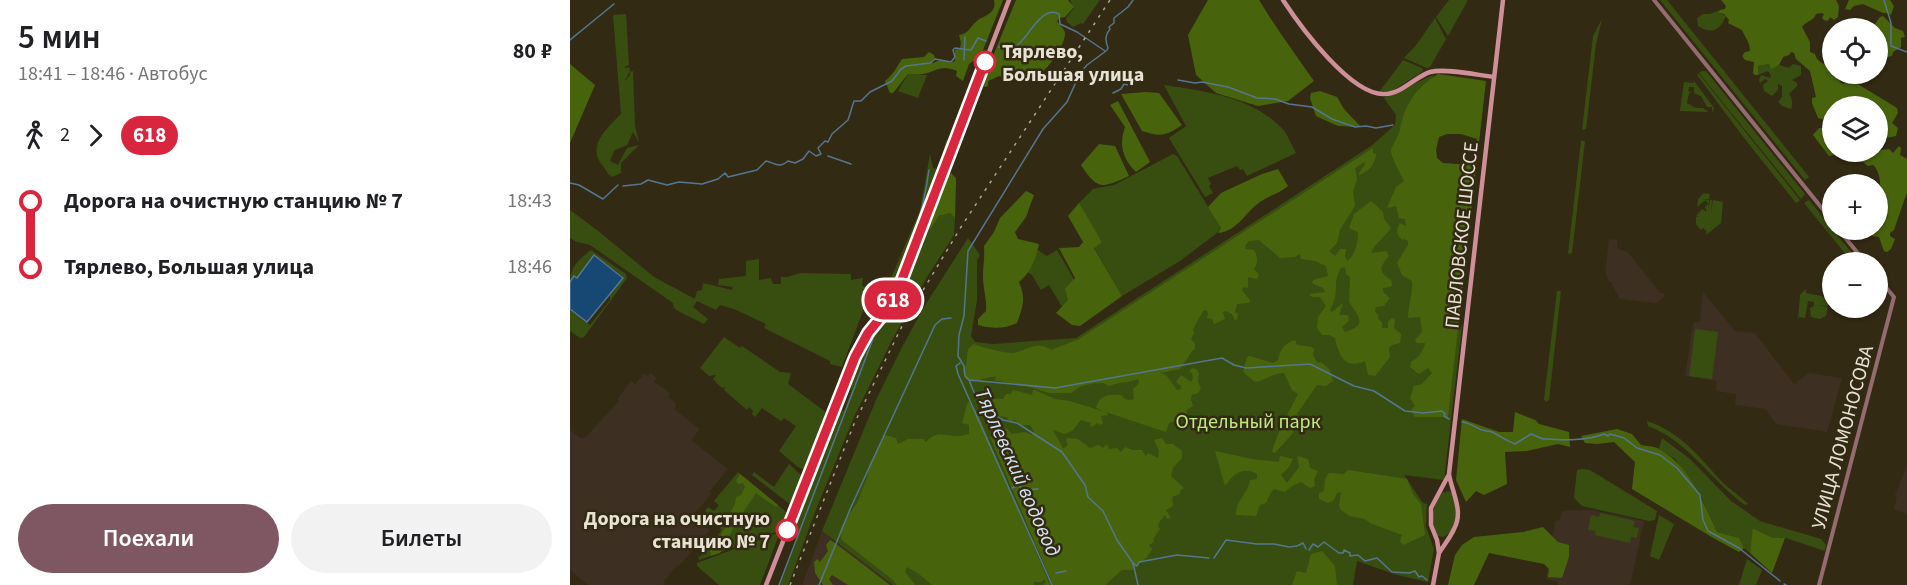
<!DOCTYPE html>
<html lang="ru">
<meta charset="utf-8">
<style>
:root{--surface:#fff;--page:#f2f2f2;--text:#202124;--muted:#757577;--accent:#7e5763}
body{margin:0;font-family:"Source Sans 3",sans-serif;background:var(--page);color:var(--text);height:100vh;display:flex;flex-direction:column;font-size:22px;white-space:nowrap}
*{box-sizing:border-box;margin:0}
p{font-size:20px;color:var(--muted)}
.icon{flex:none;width:33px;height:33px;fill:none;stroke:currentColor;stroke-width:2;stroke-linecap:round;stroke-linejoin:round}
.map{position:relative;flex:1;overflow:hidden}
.details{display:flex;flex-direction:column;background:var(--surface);width:570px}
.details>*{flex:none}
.badge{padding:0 12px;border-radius:20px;font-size:21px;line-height:39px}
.tools{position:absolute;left:1252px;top:18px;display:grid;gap:12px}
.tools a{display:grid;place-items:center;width:66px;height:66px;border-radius:50%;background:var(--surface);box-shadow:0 2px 4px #0004;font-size:30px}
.map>.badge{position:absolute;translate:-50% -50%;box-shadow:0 0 0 3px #fff}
.legs{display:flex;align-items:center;gap:9px;height:66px;padding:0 18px;font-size:20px}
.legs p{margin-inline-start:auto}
.head{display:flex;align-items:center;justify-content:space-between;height:102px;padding:0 18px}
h1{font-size:33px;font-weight:600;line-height:45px}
.cta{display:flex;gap:12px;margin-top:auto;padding:12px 18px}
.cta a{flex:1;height:69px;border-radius:36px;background:var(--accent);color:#fff;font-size:24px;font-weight:600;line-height:69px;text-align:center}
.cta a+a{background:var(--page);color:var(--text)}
ul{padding:0 18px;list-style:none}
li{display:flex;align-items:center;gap:21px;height:66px;font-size:22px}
li i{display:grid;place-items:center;width:9px;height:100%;margin:0 8px;background:currentColor}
li i::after{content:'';width:15px;height:15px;margin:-8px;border:4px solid;border-radius:50%;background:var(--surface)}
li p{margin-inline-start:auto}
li:first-child i{background:linear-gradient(#0000 50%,currentColor 0)}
li:last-child i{background:linear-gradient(currentColor 50%,#0000 0)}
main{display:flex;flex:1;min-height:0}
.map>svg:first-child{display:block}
.education{fill:#3e2f23}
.green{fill:#384e11}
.forest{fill:#47640d;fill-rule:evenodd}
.water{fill:#164873;stroke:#557690;stroke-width:1.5}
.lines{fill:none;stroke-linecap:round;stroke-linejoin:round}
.stream{stroke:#557690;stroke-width:1.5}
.tertiary{stroke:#936b70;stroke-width:4}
.secondary{stroke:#ce8f98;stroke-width:4.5}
.rail{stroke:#aca595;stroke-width:1.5;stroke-dasharray:3 6;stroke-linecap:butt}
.line-1-casing{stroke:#fff;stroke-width:14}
.line-1{stroke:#d7263d;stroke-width:9}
.stop-1-dot{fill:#fff;stroke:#d7263d;stroke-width:3}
.labels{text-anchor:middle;stroke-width:5;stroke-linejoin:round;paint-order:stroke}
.stop-label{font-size:20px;font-weight:bold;fill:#e8e2d4;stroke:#332a13;text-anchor:start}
.street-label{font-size:20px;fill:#e8e2d4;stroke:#332a13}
.park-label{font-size:20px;fill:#bde97e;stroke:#332a13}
.water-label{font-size:21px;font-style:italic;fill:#d2e2f3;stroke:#332a13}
</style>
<main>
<section class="details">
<div class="head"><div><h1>5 мин</h1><p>18:41 – 18:46 · Автобус</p></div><b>80 ₽</b></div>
<div class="legs"><svg class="icon" aria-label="walk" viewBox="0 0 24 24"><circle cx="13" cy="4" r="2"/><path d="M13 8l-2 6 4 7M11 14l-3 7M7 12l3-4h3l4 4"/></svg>2<svg class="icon" aria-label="forward" viewBox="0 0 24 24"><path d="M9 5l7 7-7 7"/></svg><b class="badge" style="background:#d7263d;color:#fff">618</b></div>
<ul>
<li><i style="color:#d7263d"></i><b>Дорога на очистную станцию № 7</b><p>18:43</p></li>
<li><i style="color:#d7263d"></i><b>Тярлево, Большая улица</b><p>18:46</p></li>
</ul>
<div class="cta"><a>Поехали</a><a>Билеты</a></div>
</section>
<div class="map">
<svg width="1337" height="585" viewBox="0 0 1337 585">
<rect width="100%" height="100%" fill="#332a13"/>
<path class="education" d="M1039,239L1047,240V248L1058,252L1090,293H1094L1095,296L1086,303L1050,299L1042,285L1043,283L1040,282L1035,273Z
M1133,292L1165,331L1185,333L1224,384L1239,373L1272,378L1257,432L1206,424L1195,409L1165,405L1166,394L1146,391L1147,381L1115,376L1123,323L1130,321Z
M81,373L87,378L84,382L100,393L98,397L106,403L105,410L130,429L121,440L158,469L139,492L141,494L122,517L140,530L109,566L107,565L94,581L95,582L93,585H18L0,570V430L10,438H15L49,401L47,399L61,381L65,384L74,374L78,376Z
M1337,466V514L1323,509L1327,498L1325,495Z
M1022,510L1074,521L1060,585H988V582L976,579L985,521L990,520L992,511Z
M252,531L323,585H232Z"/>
<path class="green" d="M500,0H530L513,24L511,23L503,27L497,22L496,18L504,8Z
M879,0H898L878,36L866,17Z
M1090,0H1097L1239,177L1235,180Z
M1150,10L1148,13L1156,16C1150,30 1142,35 1128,26L1127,18L1133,14H1140Z
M56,14L59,65L54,67L56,68L59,67L60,71L56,79H54L56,80L59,76H60V72L63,71L65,126L69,142L63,132L57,145L43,151H44L40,161L48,165L57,148L69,145L51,163V173L42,177C37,174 37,171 33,166C16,147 36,129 51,114L43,15Z
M865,18L876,39L860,67L857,68L834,58L847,44Z
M1032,19L1026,44L1016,129L1012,130L1023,36Z
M833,60L852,68L853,71L822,91H810Z
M1199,64L1201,68L1209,65L1219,68L1223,64L1231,66V75L1222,80L1227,83V86L1219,94C1222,97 1223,105 1221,109L1212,106L1208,102L1212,97V86L1208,84V90L1202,96L1194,91L1193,85L1198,81L1195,79L1190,83L1189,80L1191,75L1200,78L1201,76L1198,71L1188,75V66Z
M1132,71H1136L1235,194L1231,199L1129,73Z
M338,74L357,75L348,98L328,91Z
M865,74L840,110L859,323L892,326L874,480L834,475L853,503L857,504L856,527L864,549L858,582L827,575L787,561L783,585H323L252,531L306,400L331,349L354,307L398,238L410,255L407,260V300L401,336L405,342L423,344L506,338L801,146L825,125L826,115L814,98Z
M1129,74L1230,200L1226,203L1174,138L1127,75Z
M1124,81L1144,108L1142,113V107H1137L1131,96L1124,93V87H1119L1118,91L1122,92L1119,93L1117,103L1126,108H1133L1138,112L1110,111L1114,82L1123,83Z
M594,85C635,91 687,98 715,132C719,138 722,146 726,153L677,176L673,169L670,170L667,166L638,178L641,184L639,186L643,193L635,197L599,138L616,126Z
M379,139L381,142L379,147L322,295L314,307L308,309L350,210L360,154L363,168L368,169L376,141Z
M1011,141H1015L1002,253L998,254Z
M603,154L607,156L651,228L647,233L610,261L552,296L524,247L532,242L508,204L523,189L544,185Z
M378,174L356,229L362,227L369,216L380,213L385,218L384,235L357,277L321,342L284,417L247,507L218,585H210L260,452L228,533L223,528L235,502L270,409L274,411L282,389L278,388L297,343L304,332L319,317L331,292L375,176Z
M1134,193L1140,194L1139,199H1132L1139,200L1138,212L1140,200H1142L1141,214L1143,200L1153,202L1151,223L1143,222L1151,223L1136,235L1137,227L1136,231L1133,228L1131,230L1135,235L1126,224V217H1129L1126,216L1132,209L1137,212L1135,207L1138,204L1136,200L1127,207L1128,199Z
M1239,200L1281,252L1278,257L1234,203Z
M0,210L27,230L84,277L125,299L127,291L132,290L133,283L162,290L163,287L148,285L149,279L176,276V261L189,259V280L201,278L203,284H211V277H218L230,273L276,274H281V280L293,278L292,286L302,287L272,367L260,364V361L194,328L196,324L164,309L150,305L146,310L127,301L123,307L138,319L134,324C124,318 113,315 104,308L103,303L20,245L7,242L0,238Z
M463,247L477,256L487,250L518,304L497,315L479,285L471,290L462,275L451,269Z
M21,250L56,274L57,278L14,337L10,338L0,331V310L20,325L40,300V295L53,277L25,255L7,279L0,282C0,266 10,259 21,250Z
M1236,289V293L1252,296L1255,299L1258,300V306L1247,305L1258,307L1256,316L1250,319L1241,317L1240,308L1244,306V302L1238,301L1235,318L1229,317L1228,322L1230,295Z
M987,291H991L979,400L976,402L974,399Z
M1125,329L1148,332L1142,379L1119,376Z
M154,337L170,348L172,346L210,372L221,373L218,384L257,413L235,470L228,467L209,451L226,426L214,418L211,421L192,408L185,417L182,414L183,411L179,407L177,410L154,390L155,387L152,388L143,379L146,375L139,376L130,368Z
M1077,421C1111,432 1130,458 1153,483C1161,490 1171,497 1178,504L1175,505C1140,480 1120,442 1078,426Z
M1092,438L1120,459L1161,501L1190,521L1251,539L1256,545L1255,551L1216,538H1203L1184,528L1180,553L1174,548L1169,538L1147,532L1131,497L1105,459L1089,449Z
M219,464L233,477L221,505L182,475L184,472L204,487Z
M1012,469L1020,470L1087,511L1085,520L1079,521L1012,506L1004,498L1007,470Z
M168,472L214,510L217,515L211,530L129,560L128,555L130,557L151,531L150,527L135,511L138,507L144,511L149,505L144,501Z
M878,491L883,494C886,509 891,530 873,537L868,536C860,522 862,505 872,493Z
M1030,513L1065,521L1063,527L1069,528L1067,538L1061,537L1060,543L1025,535L1026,531L1018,530L1021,515L1029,517Z
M1089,515L1104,524L1089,560L1080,556Z
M210,532L190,585H149L127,566V563Z
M1177,559L1192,570L1186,585H1169Z"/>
<path class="forest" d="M424,0H433L409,60L406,59L399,64L393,81L386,76L387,71C370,64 368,71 353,74C348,75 343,74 338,74L323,93H320L315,81C322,76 327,67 332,59L354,57L359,52L364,55L365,58L361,61L363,63L370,60L381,63L385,61V50L390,48L391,43L389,35C399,34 400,26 408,20C416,15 427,13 424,0Z
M446,0H498L504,7L495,17L489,18L487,21C490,26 494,28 495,33C496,44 477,72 466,76L463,74L456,79L451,78L452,70L447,73L443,70L437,72L434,77L429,76L418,81V86L416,87L413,86L414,78Z
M638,0H689C706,28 725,54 744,81L718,101L688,106L646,93L626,75L618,35Z
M1151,0H1266L1269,6L1268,17L1264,20L1260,17L1258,21L1254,20L1252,18L1254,14L1251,13L1246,14C1244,21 1236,21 1232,27L1240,42V52L1245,54C1247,63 1255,64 1263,68V74H1270L1268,78L1271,83L1274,84L1278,78L1327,108L1328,113L1322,123L1328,128L1326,136L1316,138C1306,129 1308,120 1308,106H1263V152H1290L1288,156L1283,157L1275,153L1259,156L1243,135L1249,128H1255L1257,125L1255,120L1248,118L1242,103V98L1246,97L1240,71L1226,59L1224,53L1221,52L1219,55L1213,57L1209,65L1201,69L1199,64L1188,66V75H1185L1183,73L1184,62L1175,60L1172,56L1175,52L1180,51L1179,44L1172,30L1158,23L1159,20L1154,14L1148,13L1150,10L1155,9L1156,6Z
M1279,0H1320L1324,6L1321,15L1318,13H1313L1293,4L1284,6L1280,10L1275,9Z
M1313,16L1325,28L1333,31L1335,37L1331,38V47L1323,52L1322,56L1317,57L1314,55L1315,51L1311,48L1312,45L1308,40V28H1306L1305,24L1310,17Z
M0,64L25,85L0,143Z
M868,74L916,81L878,417H845L841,410L845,406L840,398L844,386L852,384L862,373L858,368L849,374L840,367L841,362C848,358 854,351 855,343H847L845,340L852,332L850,317L838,318C838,305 843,294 842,281L832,275L827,263L838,245V241L834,239L832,240C826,234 826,230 830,223L836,226L835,219L829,218L826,206L817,208L826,187L834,181C831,175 821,157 821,151C822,144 829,137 830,129C835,104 846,88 868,74ZM877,134H891L907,139L901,165L873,163L867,158L866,150L869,137Z
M750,91L767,97L774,109L791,127L768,126L746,116L740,98L741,93Z
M576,92L589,93L612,125C596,136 591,137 572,131L551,94Z
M548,101L580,162L566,172C552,158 549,145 555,127L540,105Z
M529,144L545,146L559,176C532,188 528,191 511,165Z
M1308,145H1310V150L1319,149L1323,153L1329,146L1331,148L1330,155L1337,159V192L1324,230L1320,233V236L1325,239L1321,249L1317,252L1314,251L1309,237L1302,236L1300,230H1308C1308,214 1316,175 1303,165L1298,166L1289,159L1293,152H1308Z
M803,148V153L806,154C805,165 799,171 789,175V173L795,165L794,162L785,168L787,179L783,192L785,206L770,230L767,243L759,251L765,256L770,249H776L775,256L777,261C786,255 788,242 788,232L779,228L784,214L801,201L813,212L814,219L821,228C815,237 805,243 801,253L816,251L819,256C809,268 808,271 821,280L822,285L820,287L813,288V292L820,298L814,306L806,307L805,311L808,315V319L812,322V328H818V322L822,318L825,320L824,328L831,334L830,343L822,345L819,348L820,357L805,376L798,375L795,361C774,370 769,355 765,338L759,335H752L747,328L748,317L756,306L750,297H742L739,294L755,292L753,288L742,283L743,280L758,276L756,266L745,261L731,259L730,254L725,257L710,258L689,240L679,241L675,246L676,249L684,250C688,256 688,263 684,269L689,275L687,279L678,277V288L674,287L672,290L680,300L679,303L667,304L665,312L668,314L667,319L665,321L662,314L656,311L653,312L655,319L644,324L642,319L637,318L638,313L636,310L633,311L623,329L624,333L621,339L625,344V349L622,351L610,369L590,373L596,375L607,390L611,389V386L606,382L611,375L621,382L623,378L622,373L619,372L622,368L626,369L629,373L628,381L631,389L628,393L622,395L621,400L623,406L616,410L618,416C611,422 607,420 599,423L596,432L536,412L539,415L531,416L533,423L531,425L527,423L522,427L520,425L521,423L511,420L502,431L495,434L483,430L495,452L493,449L498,445L496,440L498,438L508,439L520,448L528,445L533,448L537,444L539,449L547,448L551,452L555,447L562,450H572L576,456L578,453L588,458L589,451L584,440L592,438L596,444H603L612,451V458L603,468L601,476L614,488L610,491V494L602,497L603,506L596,510L601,518L597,519L595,515L590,521L588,526L590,529L583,539L584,542L579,545L582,549L577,557L567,566L562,570H552L535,585H483L420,437L424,434L430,435L436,428L442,434L455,432L462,435L464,431L460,425H451L445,420L440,421L436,417L429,416L424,411H419L415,406L420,398L433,399L436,394H441L443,390L462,395L463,390H465L485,399L500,401L535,412L526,408C529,395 539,394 551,395C555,400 558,401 564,399L563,389L569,383L568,379C558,383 549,382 539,386L533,383H526L511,386L501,393H479L457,386L424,380L427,377C415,374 394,393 393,369L396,366L398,349L404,344C409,347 439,354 443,353C456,351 468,340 481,350L509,339ZM775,267L776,274L780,277L779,302C788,316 799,325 775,332L772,327L779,321L778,315H769L773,303L762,312L760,310C771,292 761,284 771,268Z
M708,169L718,186C710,193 701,195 693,200C676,210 669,231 648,233L651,228L638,207L651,193L692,174Z
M381,173L386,178V182L385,218L380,213L369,216L362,227L357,231L376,177Z
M456,191L464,195L456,217L445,232L448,239L469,244C466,259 461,272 449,282C456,298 453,307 447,323C433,329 423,329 408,325V319L416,311C417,299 413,289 413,276C413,266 415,257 414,246L424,232L430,218Z
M509,203L532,242L524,248L552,296L510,326L502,325L486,313L498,300L495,289L505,278L489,248L509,247L513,242L498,216Z
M725,340L727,345L742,347L744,349L743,356L748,363L751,362L760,370L763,381L756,386L747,385L727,414L723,433L705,453L702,452C708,431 718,414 728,394L722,390L714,373C703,373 696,380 685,382L673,372L677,357L680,356L703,363L708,360C710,349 715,343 725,340Z
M398,401L407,412L480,585H473L476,582L474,579L471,582H464L463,585H362L349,574L337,567L335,572L345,585H327L323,580L272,540L270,533L271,527L287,503L297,478L300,463L315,435L326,438L328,444L338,439H353L356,442C367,429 377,437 389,436C392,436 395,435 399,434V425L392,423Z
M945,412L965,420L969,424L999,432L1000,447L988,444L957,451L935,452L937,484L914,495L906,491L896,502L886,480L892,419L929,432H943Z
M1047,429L1062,434L1071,445C1076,446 1084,446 1089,449C1119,465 1133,502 1147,532L1169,538L1174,548L1169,552L1145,539L1062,489L1065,462L1044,442L1027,444L1015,443L1011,436Z
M645,451L682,459L709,462L710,456L723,459L719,467L711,475L717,483L729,467L727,456L738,459L740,468L748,471L744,480L745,486L740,488L731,482L722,486L715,492L704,489L701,492L696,503L690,505L686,516L666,515C665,501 679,493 680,480L687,479V474C672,466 664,474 655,486Z
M778,470L837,479L843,494L851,504L855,535L833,545L830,541L832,535L800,523L795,519L780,516L771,510L769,506L771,492L767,493L763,501L758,503L749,499V493L754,491L755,479L759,473L774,474Z
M170,474L208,505L206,507L186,493L166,523L150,553L141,556L140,550L161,519L160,513L165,504L166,497L171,495L175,487L173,483L168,484L166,481Z
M973,527L988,542L999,545V557L992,578L978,577L979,569L974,564L919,553L904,585H878L885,555L892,545L904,537L953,532Z
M1183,528L1203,538H1215L1202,573L1180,553Z
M260,540L265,543L320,585H278L262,575L259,579L263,585H253L245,573L244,562L247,559L250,562L258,551L256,545Z
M752,551L765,566L767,585H722L727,571L736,573L741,554Z"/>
<path class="water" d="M24,255L53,278L17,322L0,309V282L4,276L7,278Z"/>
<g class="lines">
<path class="stream" d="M1314,0L1321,23V46L1337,52
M0,40L44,4
M429,47C434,49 439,50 444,48C457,41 471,4 489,14L490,24L507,32L535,51
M537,50L538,48C535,40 535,35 540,29L539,27L544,23V18L558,7L563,0
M536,51L517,65L510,73L497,102L473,129L398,251L394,316L389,335L388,356L394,366L395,376L399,380L485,388L652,358L664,365L676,368L740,364L784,386L804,391L835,411L853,413L872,411L875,414L874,416L879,419
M394,60L395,37
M608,80L625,83L632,82L658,87L687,98L705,99L719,104L742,107L762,119L785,127L796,126L806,128L823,125
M543,93L551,89L554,84L558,85L567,80
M251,145L255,141L258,142L262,134L278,120L284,101H291L300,92L322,81L331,69L336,66L360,63L365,59L381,62L385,57L383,50L385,48L401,50L408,38L416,41
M258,156L281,164
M0,183L9,185L33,199L48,185
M53,186L71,184L78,180L97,185L109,182L132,184L148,179L155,173L158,177L187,170L196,161C205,163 209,169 218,161L225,163L233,159L239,151L246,156L251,154L248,148L250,146
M310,307C335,268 353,217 359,170
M390,363L386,366L388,374L482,585
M399,380L406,397L428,417L433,420L447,423L492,452L515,485L518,497L533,511L547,540L563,563L568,585
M892,422C900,423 905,427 912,430C915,431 918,431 922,432C930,436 936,440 945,444L961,434C965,435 971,439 975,439C995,440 1016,441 1034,434L1038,436L1040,434L1054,438L1067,448L1090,455L1107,468L1130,495L1133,520L1138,531L1169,548L1210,581
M442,488L449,485L452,490L468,489
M739,550L743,544L748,547L754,542L769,553H773L774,550L780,553V556L788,555L795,561L807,558L822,572L839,573L845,571L849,577L852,576L857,580
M644,558L656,540L687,544H704L719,547L727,546L733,543L736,549
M563,563L567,566L569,562L607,555L639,558
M486,573L496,571
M1214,584L1216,585
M209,585L306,331L316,321V318
M249,585L281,507L365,325L372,319L381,318"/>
<path class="tertiary" d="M1084,0L1263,222
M1269,230L1295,262
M1249,585L1324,297L1308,278"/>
<path class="secondary" d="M713,0C730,26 781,96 815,94C831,94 845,77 860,72C875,68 907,75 924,77
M869,553C874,545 880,538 884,529C894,511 882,493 879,474L933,0
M196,585L285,357L298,333L320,306L326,295L439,0
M863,585L869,553L867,540L861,525V508L878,476"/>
<path class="rail" d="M220,585L284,424L334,322L391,227L540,0"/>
</g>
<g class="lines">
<g class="line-1-casing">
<path id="line-1" d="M217,530L285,357L298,333L320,306L326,295L415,62"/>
</g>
<use href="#line-1" class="line-1"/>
</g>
<g class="stop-1-dot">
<circle cx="415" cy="62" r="10"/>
<circle cx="217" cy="530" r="10"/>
</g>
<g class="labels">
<g class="stop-label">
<text x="432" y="58">Тярлево,<tspan x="432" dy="23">Большая улица</tspan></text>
<text x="200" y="525" text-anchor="end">Дорога на очистную<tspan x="200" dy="23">станцию № 7</tspan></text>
</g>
<g class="street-label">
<text transform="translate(891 235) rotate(-84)" y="7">ПАВЛОВСКОЕ ШОССЕ</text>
<text transform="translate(1272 437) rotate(-75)" y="7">УЛИЦА ЛОМОНОСОВА</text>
</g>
<g class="park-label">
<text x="678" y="428">Отдельный парк</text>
</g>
<g class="water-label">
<text transform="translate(448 472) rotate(66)" y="7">Тярлевский водовод</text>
</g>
</g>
</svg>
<div class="tools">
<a><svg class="icon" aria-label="locate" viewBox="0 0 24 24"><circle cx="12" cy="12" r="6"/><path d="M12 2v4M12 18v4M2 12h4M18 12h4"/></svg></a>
<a><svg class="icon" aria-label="layers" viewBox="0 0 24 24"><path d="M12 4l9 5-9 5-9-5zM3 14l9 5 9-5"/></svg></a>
<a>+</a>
<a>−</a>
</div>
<b class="badge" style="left:323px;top:300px;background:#d7263d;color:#fff">618</b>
</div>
</main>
